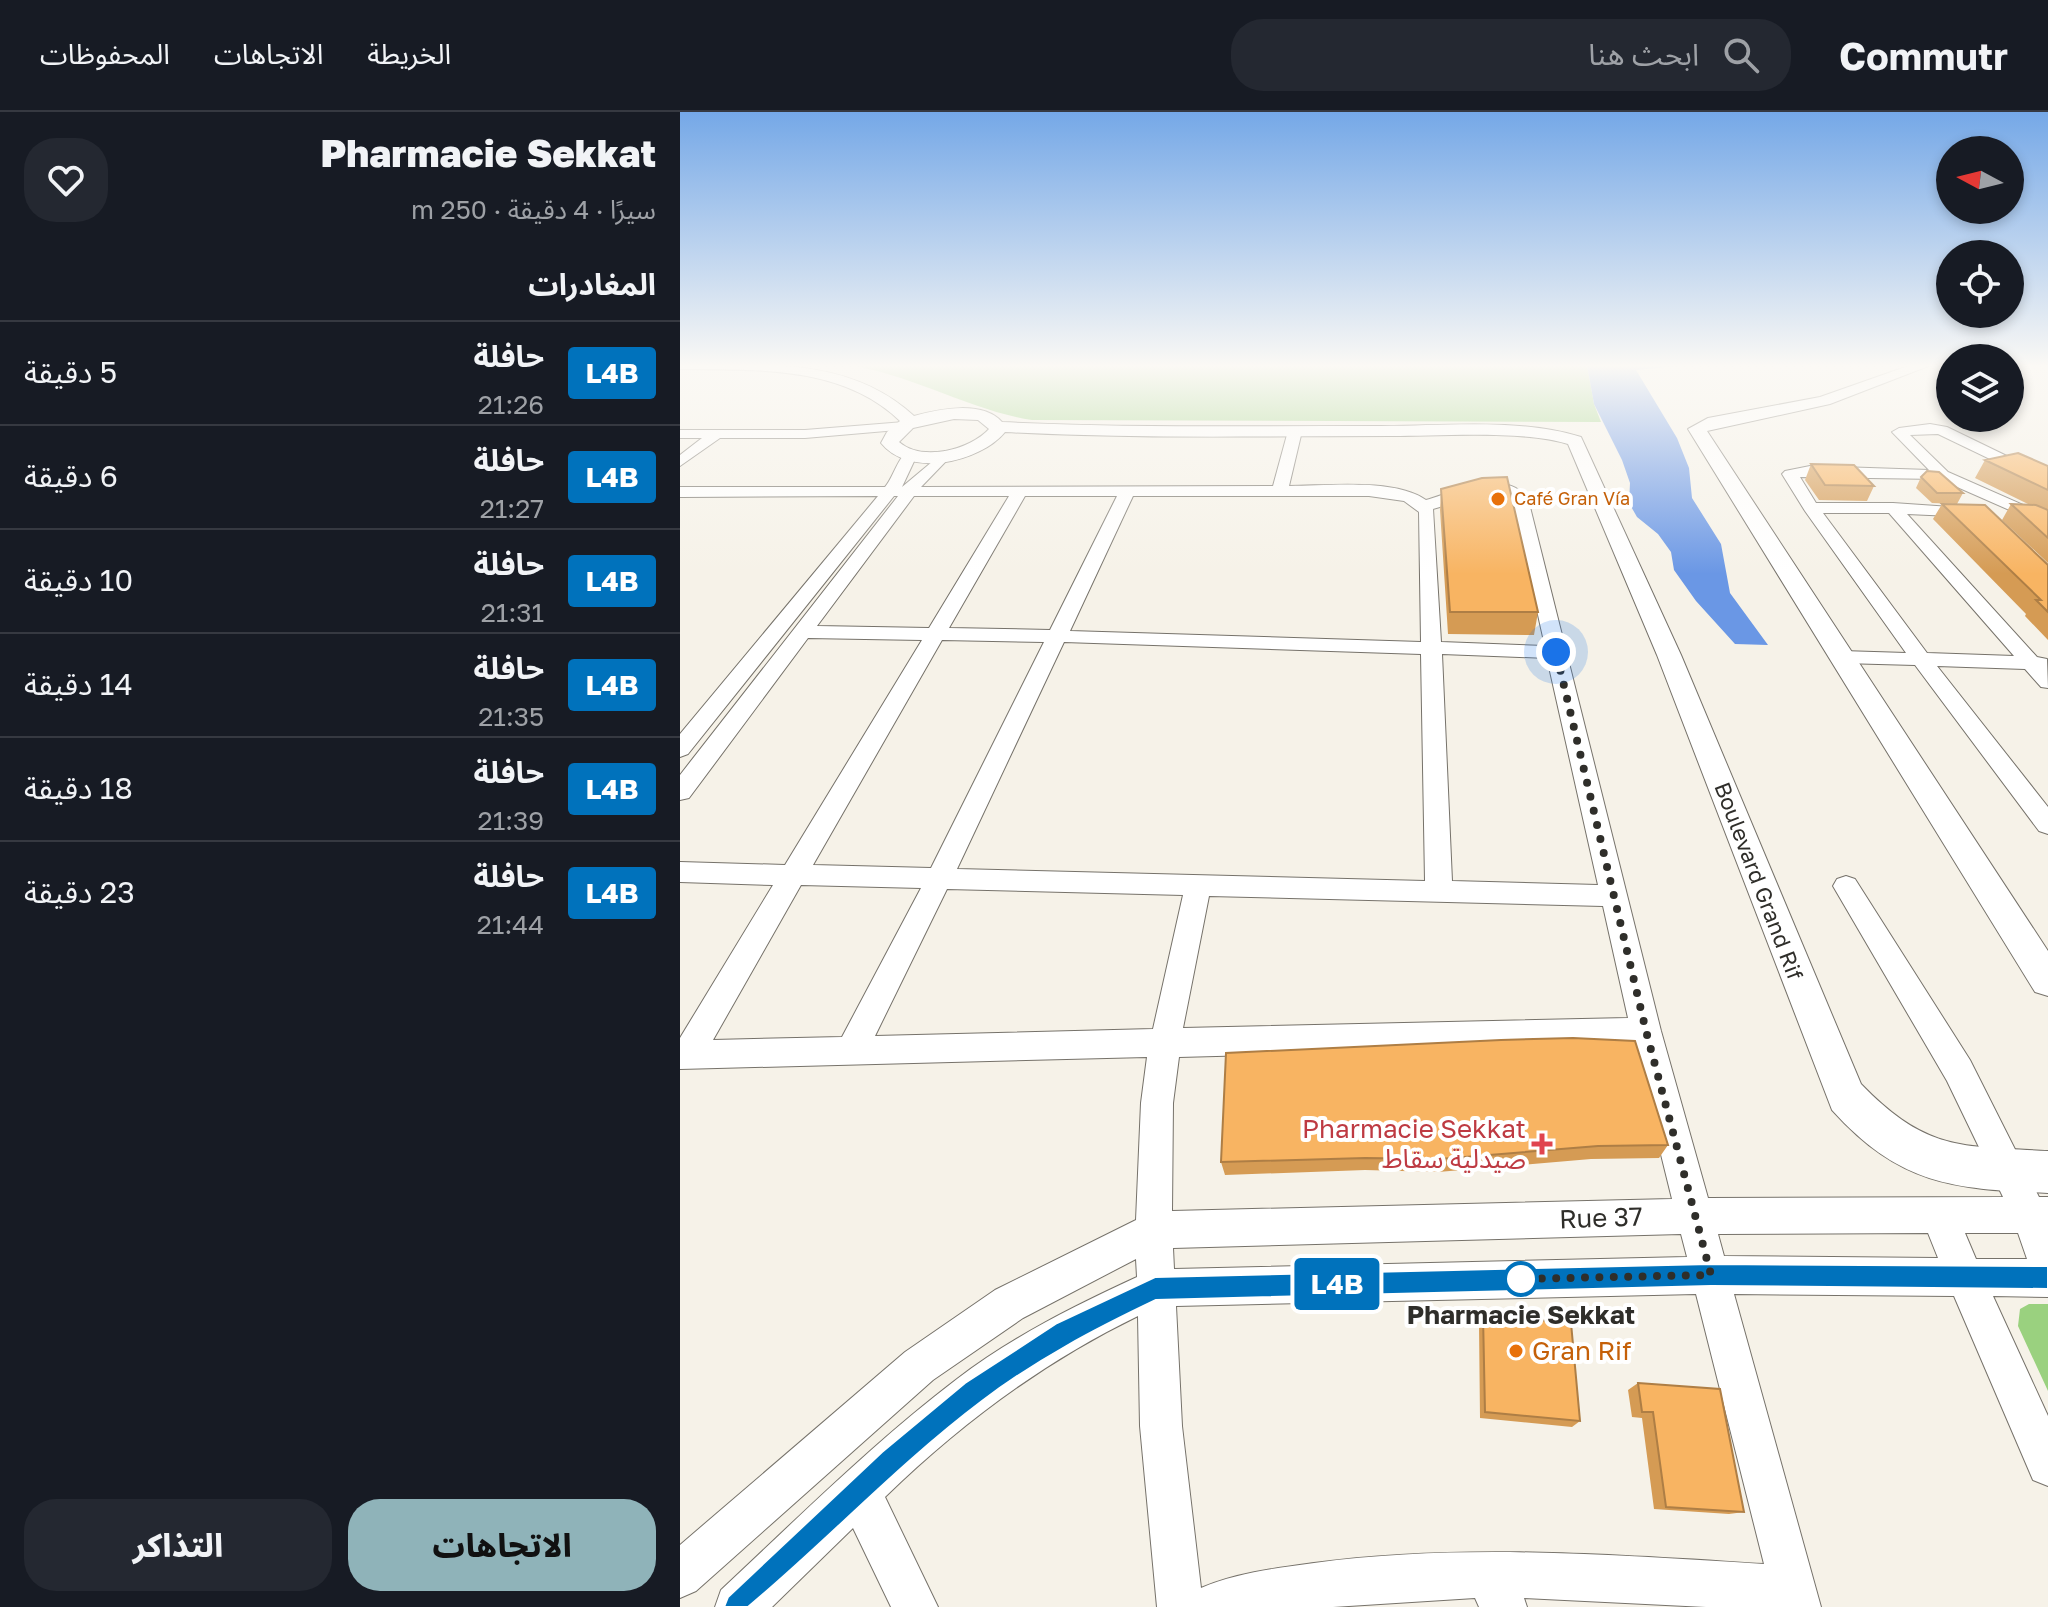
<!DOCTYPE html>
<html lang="ar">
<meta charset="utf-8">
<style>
:root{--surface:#171b24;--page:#242831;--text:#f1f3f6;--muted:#9ea1a6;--line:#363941;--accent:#8fb3b9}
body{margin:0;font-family:"Golos Text","Noto Sans Arabic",sans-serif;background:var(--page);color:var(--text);direction:rtl;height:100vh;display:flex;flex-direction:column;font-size:30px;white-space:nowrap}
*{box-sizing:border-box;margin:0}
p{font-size:26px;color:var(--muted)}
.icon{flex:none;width:44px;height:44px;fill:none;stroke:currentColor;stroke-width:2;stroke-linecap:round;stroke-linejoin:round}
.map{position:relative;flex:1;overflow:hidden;direction:ltr}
.sheet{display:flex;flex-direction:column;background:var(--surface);width:680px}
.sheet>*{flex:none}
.badge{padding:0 16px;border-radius:6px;font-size:28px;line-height:52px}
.needle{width:52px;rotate:277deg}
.buttons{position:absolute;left:1256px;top:24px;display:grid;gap:16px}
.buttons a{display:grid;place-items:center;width:88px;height:88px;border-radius:50%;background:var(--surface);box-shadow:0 4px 12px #0003;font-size:40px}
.you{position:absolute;width:40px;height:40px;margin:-20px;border:6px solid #fff;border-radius:50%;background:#1a73e8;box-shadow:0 0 0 12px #1a73e833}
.map>.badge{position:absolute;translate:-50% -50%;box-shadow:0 0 0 4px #fff}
h2{padding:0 24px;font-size:30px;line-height:72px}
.round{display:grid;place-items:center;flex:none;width:84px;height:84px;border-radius:32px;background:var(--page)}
.overview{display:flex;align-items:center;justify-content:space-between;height:136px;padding:0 24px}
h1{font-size:38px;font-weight:800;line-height:60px}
.primary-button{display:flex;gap:16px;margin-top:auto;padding:16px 24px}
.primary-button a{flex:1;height:92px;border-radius:32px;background:var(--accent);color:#111;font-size:32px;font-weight:800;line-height:92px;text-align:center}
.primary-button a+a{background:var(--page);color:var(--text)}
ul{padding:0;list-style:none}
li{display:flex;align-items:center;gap:24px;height:104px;padding:0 24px;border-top:2px solid var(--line)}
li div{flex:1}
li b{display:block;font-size:30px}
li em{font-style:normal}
li .badge{min-width:88px;font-weight:700;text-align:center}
header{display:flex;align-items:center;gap:48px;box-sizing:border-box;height:112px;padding:0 40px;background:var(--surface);border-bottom:2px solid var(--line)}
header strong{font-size:38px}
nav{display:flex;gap:44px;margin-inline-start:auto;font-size:28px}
.search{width:560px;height:72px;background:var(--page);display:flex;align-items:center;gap:20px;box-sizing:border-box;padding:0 28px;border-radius:32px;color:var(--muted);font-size:30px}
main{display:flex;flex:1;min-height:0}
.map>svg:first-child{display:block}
.green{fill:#9ad17f}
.water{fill:#6a97e5}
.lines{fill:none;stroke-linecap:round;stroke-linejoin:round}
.minor-casing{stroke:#76726a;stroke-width:2}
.major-casing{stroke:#76726a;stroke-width:2}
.minor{fill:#fff;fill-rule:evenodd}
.major{fill:#fff;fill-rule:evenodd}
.wall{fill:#d59b54}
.building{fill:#f8b462;stroke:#ae7e45;stroke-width:2}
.line{fill:#0072bc;stroke:#fff;stroke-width:2}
.walk{stroke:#2f2e2a;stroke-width:8;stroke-dasharray:0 14.4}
.food-dot{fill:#e8710a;stroke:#fff;stroke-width:3}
.health-dot{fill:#e0444e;stroke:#fff;stroke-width:3}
.stop-dot{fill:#fff;stroke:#0072bc;stroke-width:4}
.labels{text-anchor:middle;stroke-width:8;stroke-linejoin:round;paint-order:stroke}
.far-food-label{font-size:18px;fill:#c56008;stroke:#fff;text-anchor:start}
.street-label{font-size:22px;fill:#2f2e2a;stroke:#fff}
.near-health-label{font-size:26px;fill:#be3a42;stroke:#fff;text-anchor:end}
.near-street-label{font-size:26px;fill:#2f2e2a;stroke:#fff}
.near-stop-label{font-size:26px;font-weight:bold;fill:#2f2e2a;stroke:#fff}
.near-food-label{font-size:26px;fill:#c56008;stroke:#fff;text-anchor:start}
</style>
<header>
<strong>Commutr</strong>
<div class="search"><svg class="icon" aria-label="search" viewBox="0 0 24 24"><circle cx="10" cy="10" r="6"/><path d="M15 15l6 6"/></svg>ابحث هنا</div>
<nav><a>الخريطة</a><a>الاتجاهات</a><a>المحفوظات</a></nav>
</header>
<main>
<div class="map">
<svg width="1368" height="1495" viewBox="0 0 1368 1495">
<rect width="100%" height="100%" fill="#f6f2e8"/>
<path class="green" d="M167,253H907L914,292L921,310L352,308C288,298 232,262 167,253Z
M1349,1192H1368V1279L1338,1214L1340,1197Z"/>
<path class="water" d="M907,253L999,254L956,258L997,326L1009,356L1012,386L1041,432L1050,481L1088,533L1055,532L1016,489L994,458L991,440L978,422L957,405L949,391L950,371L942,348L914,292Z"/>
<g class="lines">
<g class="minor-casing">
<path id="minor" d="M224,310L231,314L229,317L125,326H40L0,354V343L22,326H0V318H125Z
M1250,312L1267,315L1368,364V375L1258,322L1230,323L1268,360L1368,404V415L1259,367L1120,365L1136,391H1213L1300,397V403L1294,405L1227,402L1357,545L1367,547L1368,576L1361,575L1345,557L1257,554L1368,695V722L1359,719L1235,553L1162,551L1152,545L1162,539L1226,541L1125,399L1102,362L1105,359L1130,354L1249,358L1212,320L1219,316ZM1143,401H1209L1334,544L1247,541Z
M615,315L622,319L609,374C647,374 714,366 746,388C777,379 825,355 848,387L981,919L1028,1086L1323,1085L1267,969L1153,774L1157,767L1166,764L1175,767L1290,948L1359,1085H1368V1185L1313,1184L1368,1304V1374L1353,1368L1274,1184L1054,1182L1141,1495H1026L844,1486L847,1495H799L795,1486L653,1495H477L460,1314L458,1204C363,1250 280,1312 205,1385L258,1495H211L173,1416L92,1495H35L41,1478C118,1406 193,1331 277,1267C332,1225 394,1194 457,1165L456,1147L343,1206L253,1268L16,1479L0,1486V1433L225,1240L315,1178L456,1108L461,991L467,945L0,957V926L93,773L0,770V750L105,753L242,528L128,526L9,686L0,688V663L218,384H214L8,642L0,645V622L198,384L0,385V375H205C214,365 218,343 230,339L237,343L222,375L265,339L272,343L241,375L593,374L608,319ZM822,380L832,387L865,534L761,530L753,397L807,381ZM234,384H329L249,516L137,514ZM345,384H437L370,518L269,516ZM453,384H689L724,389L739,400L741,530L390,519ZM262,528L364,530L251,756L133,753ZM384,530L741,542L745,769L277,757ZM762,542L867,546L918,773L772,769ZM121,773L241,776L162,925L33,928ZM267,777L503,783L473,917L195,924ZM529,784L923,794L948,906L503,916ZM954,933L992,1087L492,1099L493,991L499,945ZM1248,1121L1258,1146L1044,1144L1038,1122ZM1285,1121H1338L1347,1147H1296ZM1001,1122L1007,1145L494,1157L493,1136ZM1016,1182L1084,1452C934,1443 784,1431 634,1451C597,1456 556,1461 521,1476L502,1314L496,1194Z"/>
</g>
<g class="major-casing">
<path id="major" d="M0,253C83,253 169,244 234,304C260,297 302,288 322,310C448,316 575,314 701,314C764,314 841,306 901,325L1001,543L1181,972C1246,1039 1280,1034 1368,1039V1081C1272,1077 1220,1073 1152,998L977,543L888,332C844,318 759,324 711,324C582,324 453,327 325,320C299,351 229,366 201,331L207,320L220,309C162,253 76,258 0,257ZM274,307L298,308L309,317C290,338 242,350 219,330L233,316Z
M1231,253H1251L1150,292L1027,319L1368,839V884L1355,880L1008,317L1028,306L1140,285Z"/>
</g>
<use href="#minor" class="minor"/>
<use href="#major" class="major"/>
</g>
<path class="wall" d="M1305,348L1368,354V451L1322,408L1331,392L1350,393L1295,366Z
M1131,352L1194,374L1187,389L1139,388L1125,368Z
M1241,365L1283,381L1277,392L1252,391L1236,376Z
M761,377L858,500L854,523L768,522L760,398Z
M1262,392L1368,453V528L1345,504L1346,502L1253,407Z
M546,941L988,1033L979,1046L911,1047L758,1060L685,1058L545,1063L541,1050Z
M803,1203L900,1309L892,1315L800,1306L799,1212Z
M958,1271L1064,1400L1049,1402L974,1397L962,1306L952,1305L948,1278Z"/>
<path class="building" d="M1338,341L1368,354V378L1305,348Z
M1131,352L1174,353L1194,374L1145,373Z
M1247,359L1259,360L1283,381H1257L1241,365Z
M827,365L858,500H770L761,377L802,366Z
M1262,392L1305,393L1368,453V500L1356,488H1361Z
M1331,392L1356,393L1368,398V426Z
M893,926L955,929L988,1033L918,1034L760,1047L685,1046L541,1050L546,941L821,928Z
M803,1203L891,1211L900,1309L805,1300Z
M958,1271L1040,1277L1064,1400L986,1395L973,1300H962Z"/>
<linearGradient id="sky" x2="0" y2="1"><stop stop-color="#75a8e7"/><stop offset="0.55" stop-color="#fbf9f5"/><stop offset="1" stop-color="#fbf9f5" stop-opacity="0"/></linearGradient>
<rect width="1368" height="462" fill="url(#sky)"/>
<path class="line" d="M1031,1152L1368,1154V1177L1031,1174L476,1188C415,1217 356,1248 302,1289C217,1353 144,1432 68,1495H44L48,1485L202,1340L285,1271L377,1211L475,1165Z"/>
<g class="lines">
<path class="walk" d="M841,1167H837L1031,1163L966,919L876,540"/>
</g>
<g class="food-dot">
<circle cx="818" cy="387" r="8"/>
<circle cx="836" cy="1239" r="8"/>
</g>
<path class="health-dot" d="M858 1020h8v8h8v8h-8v8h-8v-8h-8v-8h8z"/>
<circle class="stop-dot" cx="841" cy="1167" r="16"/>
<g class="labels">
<g class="far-food-label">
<text x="834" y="393">Café Gran Vía</text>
</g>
<g class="street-label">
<text transform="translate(1079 769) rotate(69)" y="8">Boulevard Grand Rif</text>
</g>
<g class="near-health-label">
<text x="846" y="1026">Pharmacie Sekkat<tspan x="846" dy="30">صيدلية سقاط</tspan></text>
</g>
<g class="near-street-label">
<text transform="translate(921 1106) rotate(-2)" y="9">Rue 37</text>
</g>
<g class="near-stop-label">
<text x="841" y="1212">Pharmacie Sekkat</text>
</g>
<g class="near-food-label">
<text x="852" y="1248">Gran Rif</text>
</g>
</g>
</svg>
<div class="buttons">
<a><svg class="needle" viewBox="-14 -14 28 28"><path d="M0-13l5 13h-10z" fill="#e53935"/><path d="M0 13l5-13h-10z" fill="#9ea1a6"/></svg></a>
<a><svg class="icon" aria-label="locate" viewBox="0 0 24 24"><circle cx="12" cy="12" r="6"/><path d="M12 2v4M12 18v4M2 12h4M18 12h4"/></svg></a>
<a><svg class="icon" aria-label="layers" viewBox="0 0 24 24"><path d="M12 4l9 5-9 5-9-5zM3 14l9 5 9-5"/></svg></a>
</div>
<div class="you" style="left:876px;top:540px"></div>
<b class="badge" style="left:657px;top:1172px;background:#0072bc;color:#fff">L4B</b>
</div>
<section class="sheet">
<div class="overview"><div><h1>Pharmacie Sekkat</h1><p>سيرًا · 4 دقيقة · 250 m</p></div><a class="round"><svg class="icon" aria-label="heart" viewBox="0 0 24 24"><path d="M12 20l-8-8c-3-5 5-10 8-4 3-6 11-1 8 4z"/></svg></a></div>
<h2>المغادرات</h2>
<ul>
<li><span class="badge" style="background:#0072bc;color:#fff">L4B</span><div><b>حافلة</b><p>21:26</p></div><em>5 دقيقة</em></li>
<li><span class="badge" style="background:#0072bc;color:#fff">L4B</span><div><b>حافلة</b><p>21:27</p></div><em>6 دقيقة</em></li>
<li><span class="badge" style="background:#0072bc;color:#fff">L4B</span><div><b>حافلة</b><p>21:31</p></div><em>10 دقيقة</em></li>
<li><span class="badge" style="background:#0072bc;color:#fff">L4B</span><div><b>حافلة</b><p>21:35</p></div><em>14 دقيقة</em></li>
<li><span class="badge" style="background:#0072bc;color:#fff">L4B</span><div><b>حافلة</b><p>21:39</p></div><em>18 دقيقة</em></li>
<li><span class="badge" style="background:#0072bc;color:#fff">L4B</span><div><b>حافلة</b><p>21:44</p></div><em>23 دقيقة</em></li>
</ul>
<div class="primary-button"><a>الاتجاهات</a><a>التذاكر</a></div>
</section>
</main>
